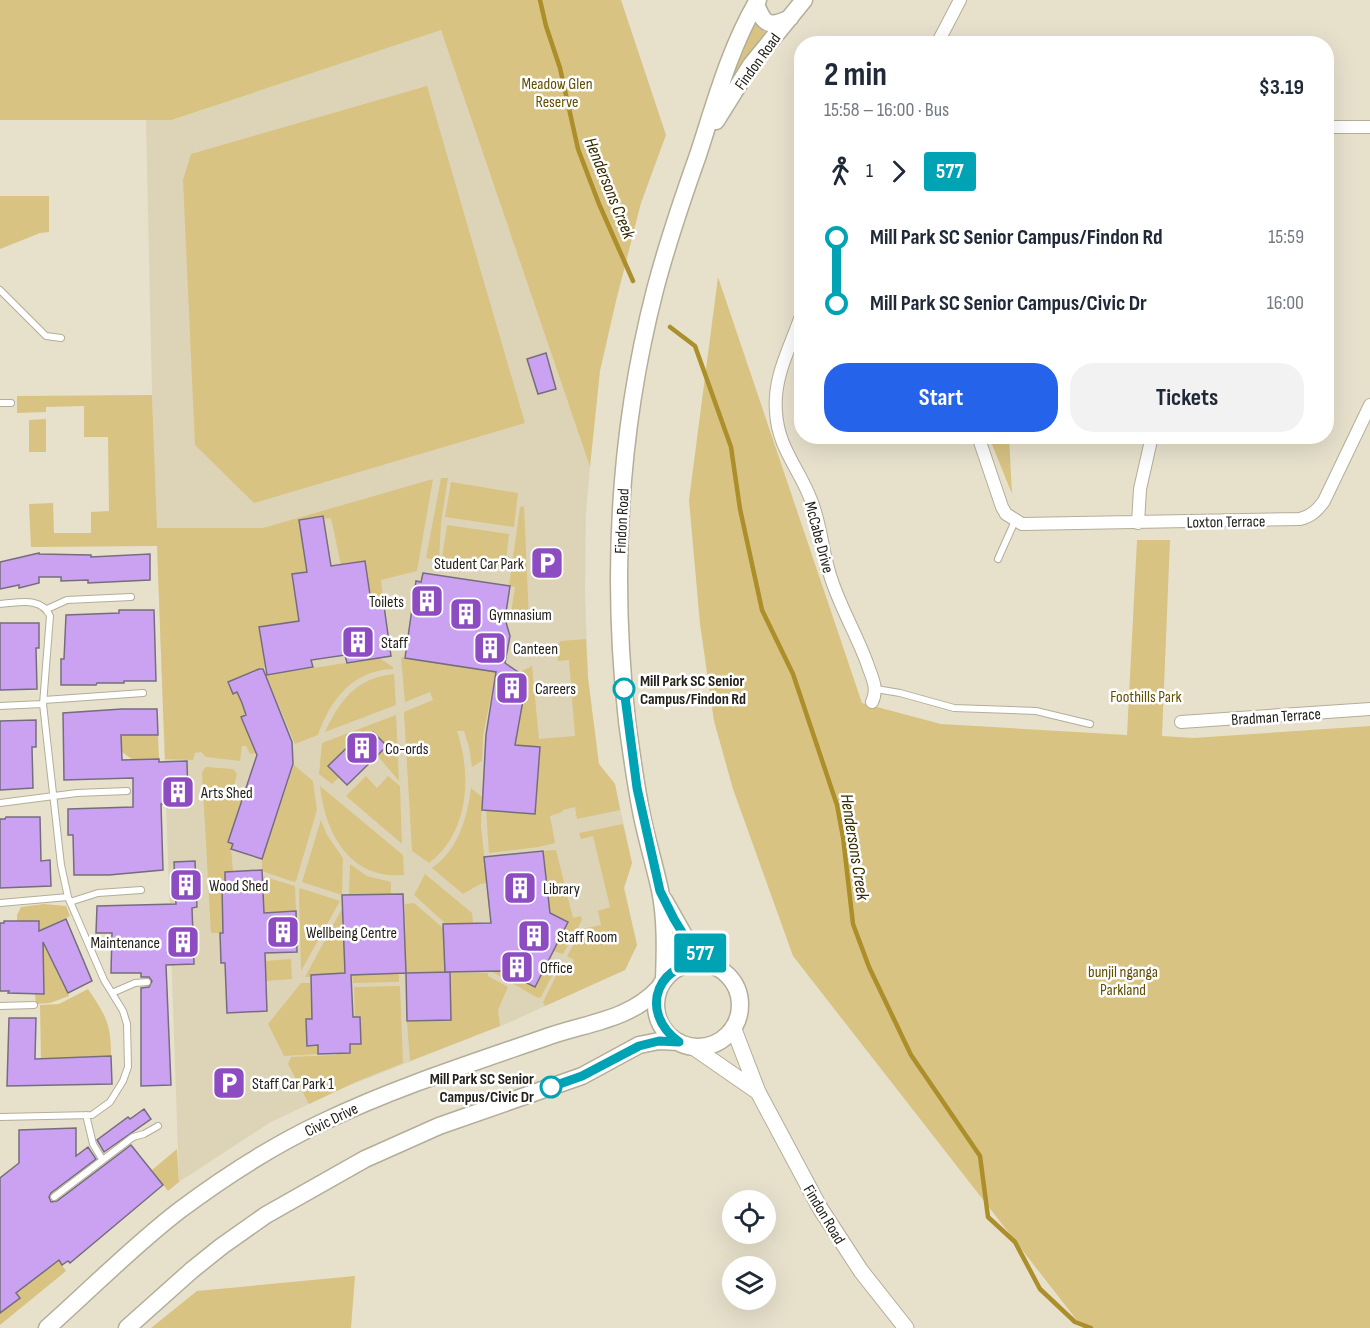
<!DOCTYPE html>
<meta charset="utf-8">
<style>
:root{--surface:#fff;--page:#f2f2f3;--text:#1f2937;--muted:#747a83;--accent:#2563eb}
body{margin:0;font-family:"Sofia Sans Condensed",sans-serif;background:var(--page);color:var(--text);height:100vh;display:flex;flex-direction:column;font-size:22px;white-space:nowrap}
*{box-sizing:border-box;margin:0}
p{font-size:20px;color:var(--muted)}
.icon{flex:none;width:33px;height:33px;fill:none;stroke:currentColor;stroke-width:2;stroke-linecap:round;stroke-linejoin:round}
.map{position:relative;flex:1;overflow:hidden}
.panel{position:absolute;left:794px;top:36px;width:540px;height:408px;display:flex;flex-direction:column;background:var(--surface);border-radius:24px;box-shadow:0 6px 24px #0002}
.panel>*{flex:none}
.badge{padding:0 12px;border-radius:4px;font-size:21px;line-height:39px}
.controls{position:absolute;left:722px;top:1190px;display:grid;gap:12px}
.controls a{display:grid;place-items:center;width:54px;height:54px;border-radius:50%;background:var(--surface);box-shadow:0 6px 24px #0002;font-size:30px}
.map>.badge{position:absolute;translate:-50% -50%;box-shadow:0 0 0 3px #fff}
.legs{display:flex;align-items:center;gap:9px;height:66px;padding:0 30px;font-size:20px}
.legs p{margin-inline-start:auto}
.summary{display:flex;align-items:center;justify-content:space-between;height:102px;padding:0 30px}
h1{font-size:33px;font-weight:700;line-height:45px}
.button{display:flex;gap:12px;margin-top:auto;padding:12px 30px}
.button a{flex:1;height:69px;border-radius:24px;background:var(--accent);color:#fff;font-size:24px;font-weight:700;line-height:69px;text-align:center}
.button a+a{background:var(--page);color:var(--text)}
ul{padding:0 30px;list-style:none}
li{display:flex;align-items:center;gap:21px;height:66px;font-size:22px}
li i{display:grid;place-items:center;width:9px;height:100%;margin:0 8px;background:currentColor}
li i::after{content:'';width:15px;height:15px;margin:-8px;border:4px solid;border-radius:50%;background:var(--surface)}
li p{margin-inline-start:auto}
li:first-child i{background:linear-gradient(#0000 50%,currentColor 0)}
li:last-child i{background:linear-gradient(currentColor 50%,#0000 0)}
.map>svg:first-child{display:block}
.built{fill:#ddd4b8}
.green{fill:#d8c383}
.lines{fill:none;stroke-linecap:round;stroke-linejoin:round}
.stream{stroke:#ac8e2b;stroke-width:4.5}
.building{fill:#cba2f2;stroke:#756d7e;stroke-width:1.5}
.service-casing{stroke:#b3ad99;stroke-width:8}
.minor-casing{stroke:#b3ad99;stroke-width:14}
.tertiary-casing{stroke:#b3ad99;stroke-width:17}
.secondary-casing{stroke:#b3ad99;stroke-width:19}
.service{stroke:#fff;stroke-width:6}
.minor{stroke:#fff;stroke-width:12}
.tertiary{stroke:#fff;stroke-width:15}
.secondary{stroke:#fff;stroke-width:16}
.line-1-casing{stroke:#fff;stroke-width:14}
.line-1{stroke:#00a3b4;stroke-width:9}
.stop-1-dot{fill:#fff;stroke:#00a3b4;stroke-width:3}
.labels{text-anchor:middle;stroke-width:5;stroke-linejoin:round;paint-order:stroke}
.street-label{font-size:16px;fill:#24211a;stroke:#fff}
.park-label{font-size:16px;fill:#624e00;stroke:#fff}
.poi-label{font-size:16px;fill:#24211a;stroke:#fff;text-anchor:start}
.stop-label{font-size:16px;font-weight:bold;fill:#24211a;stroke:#fff;text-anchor:start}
.water-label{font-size:18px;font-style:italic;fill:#362a00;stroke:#fff}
</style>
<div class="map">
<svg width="1370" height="1328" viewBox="0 0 1370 1328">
<rect width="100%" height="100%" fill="#e7e1cc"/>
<path class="built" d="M441,29L590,467L586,513L585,591L588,678L598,763L615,784L632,863L624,888L637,945L625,970L508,1023L343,1088L271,1122L179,1182L152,395L146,120H173Z"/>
<path class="green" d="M0,0H621L666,135L641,203L616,301L600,371L590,467L441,30L172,120H0Z
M753,22L767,34L726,93L744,37Z
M427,86L525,423L254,503L195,445L183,180L191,154Z
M0,196H49V232L40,233L0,249Z
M718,277L862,703L941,724L1127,735L1137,540H1170L1162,736L1193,738L1370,726V1328H1083L793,956L733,789L714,721L700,624L689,500Z
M152,395L157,528H263L433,479L417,571L381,580L384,606L348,611L347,607L372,603L365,561L341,565L331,518L323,519L322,516L299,520L305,561L329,557L332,568L292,574L299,621L259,627L265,667L228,682L233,693L237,692L246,715L242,717L256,753L250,754L246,746H242L240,761L206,757L201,752L195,753L193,760L165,759L157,546L31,547L29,504L53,503L54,533H91V512L109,511L108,437H84V406L46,407V412L17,413V396Z
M46,419V452H29V420Z
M989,437H1009L1012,494Z
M441,478H448L441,523L439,561L426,558Z
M451,482L518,493L514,527L445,517Z
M524,506L529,619L512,623L511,613L515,587L509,586L520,507Z
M447,525L509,534L505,568L442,558Z
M586,639L588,678L599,764L615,784L620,810L577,819L575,807L563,810L562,812L550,816L555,843L539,847L489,853L486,810L535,813L540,747L515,745L527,677L519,675L520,672L532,666L539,739L575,736L569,660L558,661L556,646L561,641Z
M401,657L496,672L483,735L482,761L472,767L469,747L464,731H457C472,775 469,833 429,863L412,851L404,712L433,700L430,692L405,702Z
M379,658L393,667V669C353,670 330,700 318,735L295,744L266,675Z
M394,674L396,705L325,732C340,700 356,678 394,674Z
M396,715L399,781L377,755L387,746L373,732L368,736L363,732L329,765L339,777L332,784L319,774L322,743Z
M126,735H158L159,759L133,760L122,752L65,754L63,740L98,739Z
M294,765L313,781L317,810L296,881L294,882L262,871V860Z
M206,767L233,769L237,774L233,790L245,791V806L240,805L236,818L241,820L231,849L233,871L225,872V887H222L223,933H211L202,772Z
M366,776L377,788L388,776L400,786L402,844L346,796Z
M320,786L403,855L404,875C350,880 325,833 320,786Z
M471,788L482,797L481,826L487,883L480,884L463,894L432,868C458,850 467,819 471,788Z
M321,820L327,835L343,858L342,895L302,882Z
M623,824L632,863L624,888L637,945L625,970L545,1006L543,1002L561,966L569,969L574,960L567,956L582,929L601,925L598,911L610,907L593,836L581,839L579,833Z
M556,850L573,918L581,916L582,920L563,954L553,951L568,922L531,919L549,910L543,851Z
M350,864L367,876L391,882V895H349Z
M425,874L472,913L473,923L446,924L414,895Z
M262,876L295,886L296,911L270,913L271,953H265Z
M300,888L340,901L301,971L299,891Z
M414,903L443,928L445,972L406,973L405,904Z
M44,904L66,906L70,916L40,930L39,921H17V915L21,907Z
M344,905L347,975L305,977Z
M44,944L69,996L50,1003L36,1004L35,994H43L0,949L38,947Z
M550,957L558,964L541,997L538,998L491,971L490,965L535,987Z
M291,959L292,979L266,981L265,961Z
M450,972L488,973V976L508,987L498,1010L500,1026L410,1061L407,1022L451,1020Z
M399,973V982L353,983L352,975Z
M301,983H310L312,1019H306L307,1045H318V1054L284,1056L268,1024Z
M400,986L403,1063L358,1081L309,1104L288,1064L291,1057L336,1055L350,1044L361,1043L360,1017H355L354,987Z
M88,989C106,1016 111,1023 111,1056L41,1059L40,1005L59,1004Z
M177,1149L179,1182L168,1191L152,1170Z
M52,1250L66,1271L0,1325V1313L8,1282Z
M355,1276L351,1328H151L197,1291Z"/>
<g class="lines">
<path class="stream" d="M540,0L546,26L560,68L578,149L599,204L633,281
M670,327L695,346L731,447L740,509L762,610L793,674L837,805L843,837L853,924L869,967L911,1055L980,1156L988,1217L1015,1242L1040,1289L1075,1322L1091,1328"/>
</g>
<path class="building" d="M546,353L556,389L538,394L527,359Z
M323,516L331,566L365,561L372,608L384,606L391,656L347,663L345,655L311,660L313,667L267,675L259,627L299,621L292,574L307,572L299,520Z
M39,553V554L91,555V557L150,554V580L88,583V580L61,581V577H39V583L19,588V585L0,589V562Z
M423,573L510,586L505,619L510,636L505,663L527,678L515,745L540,747L535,814L482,810L486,735L496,672L405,658L416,581L421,582Z
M119,610H154L156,681H124V683H97L96,685H61V659H64L66,615L119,613Z
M0,623H39V648H36L37,689L0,690Z
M259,669H263L292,742L293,764L262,859L231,849L233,844L228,842L257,755L241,717L246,715L242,703L237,692L233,694L228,682Z
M122,709H157L158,735H121L122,760L159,759V762L187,761L188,803L161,804L163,870L109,875H74L73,835H68V809L133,807V778L64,780L63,713Z
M36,720V747H32L33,788L0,790V721Z
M363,732L368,736L373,732L387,746L347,785L328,766Z
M6,817H40L41,861L50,860L51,886L0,888V819H5Z
M543,851L550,913L568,922L535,987L502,971L445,972L443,924L491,923L484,857Z
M195,861L197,907L192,908L194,964L166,965L171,1085L141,1086V988L149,987L152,981L149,977H141V973H111L112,933H96L97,906L176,904L174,862Z
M262,870L264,913L296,911L297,952L265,953L267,1011L227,1013L225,963H221L220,933H223L222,887H225V872Z
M403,894L406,973L450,972L451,1020L407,1021L406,973L351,975L353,1017H360L361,1044H350V1053L318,1054V1045L307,1046L306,1019H312L311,975L345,973L342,895Z
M66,919L92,981L68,993L43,942L44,994L8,993L9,991H0V923H4V921H39V931Z
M9,1018H36L35,1059L111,1056L112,1084L7,1086Z
M144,1109L151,1119L104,1152L97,1140L128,1117L130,1119Z
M76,1128V1156L88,1147L96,1159L51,1193L49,1197L51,1202L57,1201L131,1145L163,1185L70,1263L68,1261L62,1265L59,1260L16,1293L20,1298L0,1313V1178L19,1163V1130Z"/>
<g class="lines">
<g class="service-casing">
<path id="service" d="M0,290L46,336L61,338
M0,403H11
M998,559L1015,521
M0,604C18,603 41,596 50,616L43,704L61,865L68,897L104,980L123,1011L127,1024L128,1067L123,1081L110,1102L92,1115L0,1117
M47,609L67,600L131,597
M876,689L900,693L954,708L1036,711L1090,724
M44,700L143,693
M0,706L43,704
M0,803L77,793L127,791
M70,902L98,893L141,890
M0,903L68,897
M112,993L135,983L147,982
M0,1006L34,1005
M86,1115L93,1144L102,1159
M54,1197L133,1137L144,1134L158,1126"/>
</g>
<g class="minor-casing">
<path id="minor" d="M937,44L960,0
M1326,127H1370
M801,316C790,348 773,377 776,412C778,448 799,468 811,500C821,524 822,550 830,575C839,605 856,633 867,663C871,676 879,688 872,702
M978,436L1002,507L1006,514L1022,524L1300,519C1311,516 1317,511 1324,501L1370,405
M1138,523L1140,489L1152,436
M1181,722L1370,709"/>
</g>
<g class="tertiary-casing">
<path id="tertiary" d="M733,1027L758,1092L820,1208L861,1271L906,1328
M693,1047L758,1092"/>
</g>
<g class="secondary-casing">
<path id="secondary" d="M756,4C764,25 769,28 790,18
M716,121L751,65L804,0
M664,900L685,937L711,965
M656 1005a42 42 0 1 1 84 0a42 42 0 1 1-84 0Z
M664,980C665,951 666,919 660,890C654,863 646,837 641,811C635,781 631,751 627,721C611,577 619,430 655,290C667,244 682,200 698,155C715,103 730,47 758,0
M47,1328C91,1289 133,1246 180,1210C224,1177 272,1146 323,1122C394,1088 469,1064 544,1038C584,1023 629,1021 659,988
M127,1328L192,1270L222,1246L266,1215L365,1159L439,1126L582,1076L639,1045L659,1041L679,1042"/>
</g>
<use href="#service" class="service"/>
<use href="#minor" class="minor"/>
<use href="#tertiary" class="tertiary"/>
<use href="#secondary" class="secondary"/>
</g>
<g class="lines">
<g class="line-1-casing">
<path id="line-1" d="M551,1087L582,1076L639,1046L659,1041L679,1042C636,1011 659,956 711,965L685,937L674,919L660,891L637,788L624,689"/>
</g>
<use href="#line-1" class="line-1"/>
</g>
<defs>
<g id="parking-square" transform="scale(1.725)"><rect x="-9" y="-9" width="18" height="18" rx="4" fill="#8d4cc1" stroke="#fff"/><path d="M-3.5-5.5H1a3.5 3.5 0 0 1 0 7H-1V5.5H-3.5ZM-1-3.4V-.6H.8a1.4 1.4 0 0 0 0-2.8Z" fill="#fff"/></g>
<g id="building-square" transform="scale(1.725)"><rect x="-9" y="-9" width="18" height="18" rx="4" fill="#8d4cc1" stroke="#fff"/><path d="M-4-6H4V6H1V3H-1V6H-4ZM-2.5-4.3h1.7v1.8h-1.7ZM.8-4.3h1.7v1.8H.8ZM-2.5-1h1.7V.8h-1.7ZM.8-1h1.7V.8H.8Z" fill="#fff"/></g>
</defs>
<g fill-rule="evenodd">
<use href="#parking-square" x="547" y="563"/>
<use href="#building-square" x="427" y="601"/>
<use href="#building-square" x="466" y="614"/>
<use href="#building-square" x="358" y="642"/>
<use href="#building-square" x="490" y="648"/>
<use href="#building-square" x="512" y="688"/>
<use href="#building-square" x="362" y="748"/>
<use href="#building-square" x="178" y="792"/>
<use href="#building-square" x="186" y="885"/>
<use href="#building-square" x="520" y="888"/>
<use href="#building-square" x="283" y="932"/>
<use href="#building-square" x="534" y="936"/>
<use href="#building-square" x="183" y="942"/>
<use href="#building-square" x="517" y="967"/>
<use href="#parking-square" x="229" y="1083"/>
</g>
<g class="stop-1-dot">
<circle cx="624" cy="689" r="10"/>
<circle cx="551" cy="1087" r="10"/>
</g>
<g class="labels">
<g class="street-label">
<text transform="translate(757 61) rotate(-54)" y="6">Findon Road</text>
<text transform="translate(621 521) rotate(-87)" y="6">Findon Road</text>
<text transform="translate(1226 521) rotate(-1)" y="6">Loxton Terrace</text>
<text transform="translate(820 537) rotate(75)" y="6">McCabe Drive</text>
<text transform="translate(1276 716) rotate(-4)" y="6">Bradman Terrace</text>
<text transform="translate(331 1119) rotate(-26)" y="6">Civic Drive</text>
<text transform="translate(825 1214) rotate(59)" y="6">Findon Road</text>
</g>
<g class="park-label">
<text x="557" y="89">Meadow Glen<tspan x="557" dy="18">Reserve</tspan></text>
<text x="1146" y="702">Foothills Park</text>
<text x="1123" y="977">bunjil nganga<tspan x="1123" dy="18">Parkland</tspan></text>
</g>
<g class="poi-label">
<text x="524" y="569" text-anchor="end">Student Car Park</text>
<text x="404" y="607" text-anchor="end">Toilets</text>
<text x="489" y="620">Gymnasium</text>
<text x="381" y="648">Staff</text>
<text x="513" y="654">Canteen</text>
<text x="535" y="694">Careers</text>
<text x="385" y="754">Co-ords</text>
<text x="201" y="798">Arts Shed</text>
<text x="209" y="891">Wood Shed</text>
<text x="543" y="894">Library</text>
<text x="306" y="938">Wellbeing Centre</text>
<text x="557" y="942">Staff Room</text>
<text x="160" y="948" text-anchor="end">Maintenance</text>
<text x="540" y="973">Office</text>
<text x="252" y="1089">Staff Car Park 1</text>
</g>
<g class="stop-label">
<text x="640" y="686">Mill Park SC Senior<tspan x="640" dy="18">Campus/Findon Rd</tspan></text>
<text x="534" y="1084" text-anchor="end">Mill Park SC Senior<tspan x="534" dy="18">Campus/Civic Dr</tspan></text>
</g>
<g class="water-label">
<text transform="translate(610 188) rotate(68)" y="6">Hendersons Creek</text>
<text transform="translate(855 847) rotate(81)" y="6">Hendersons Creek</text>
</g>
</g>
</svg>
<div class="controls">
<a><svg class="icon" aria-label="locate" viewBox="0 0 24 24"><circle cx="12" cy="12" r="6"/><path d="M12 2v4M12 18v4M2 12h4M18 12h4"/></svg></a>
<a><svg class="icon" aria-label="layers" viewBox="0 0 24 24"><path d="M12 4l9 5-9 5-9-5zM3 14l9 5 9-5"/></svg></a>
</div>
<b class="badge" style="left:700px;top:953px;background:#00a3b4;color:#fff">577</b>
<section class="panel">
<div class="summary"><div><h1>2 min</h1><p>15:58 – 16:00 · Bus</p></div><b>$3.19</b></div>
<div class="legs"><svg class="icon" aria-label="walk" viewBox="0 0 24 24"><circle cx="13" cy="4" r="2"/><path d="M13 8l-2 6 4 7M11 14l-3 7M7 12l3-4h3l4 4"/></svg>1<svg class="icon" aria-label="forward" viewBox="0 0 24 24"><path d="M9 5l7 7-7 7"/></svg><b class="badge" style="background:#00a3b4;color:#fff">577</b></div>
<ul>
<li><i style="color:#00a3b4"></i><b>Mill Park SC Senior Campus/Findon Rd</b><p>15:59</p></li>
<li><i style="color:#00a3b4"></i><b>Mill Park SC Senior Campus/Civic Dr</b><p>16:00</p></li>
</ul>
<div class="button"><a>Start</a><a>Tickets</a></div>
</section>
</div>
